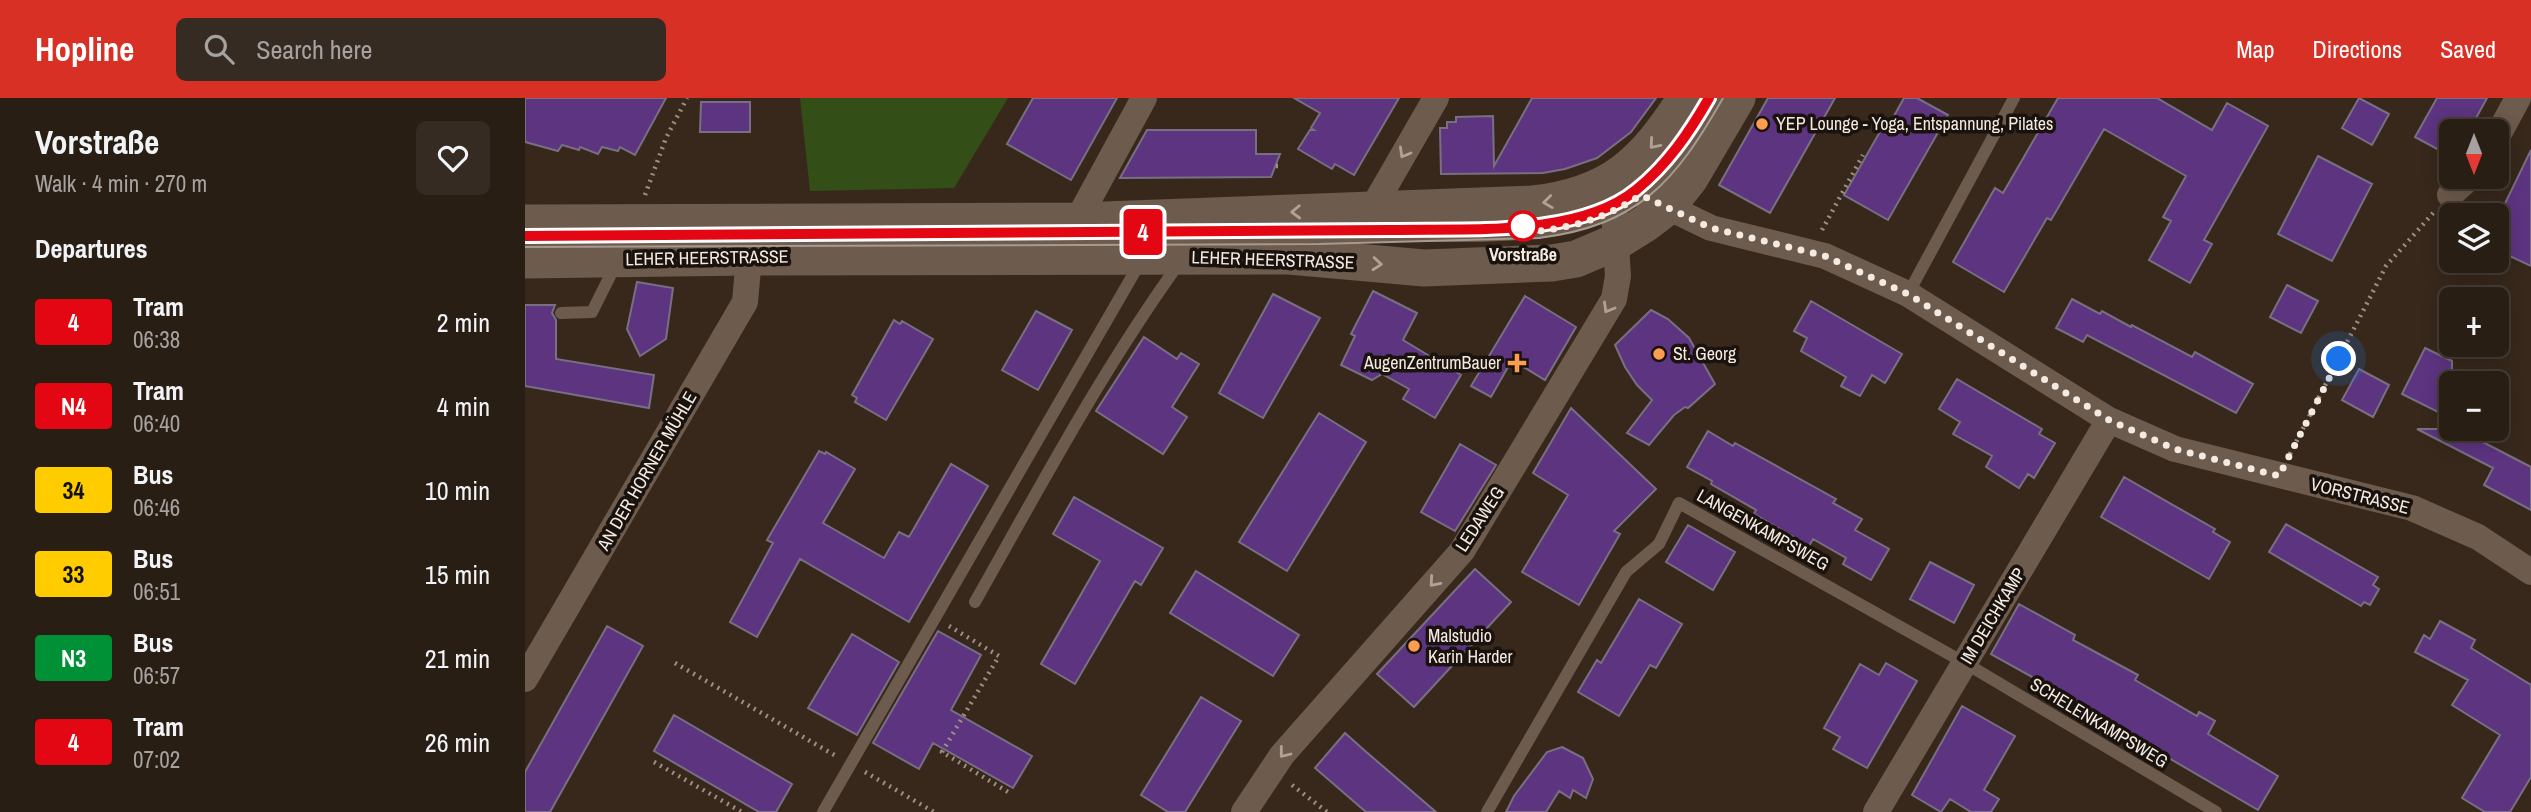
<!DOCTYPE html>
<meta charset="utf-8">
<style>
:root{--surface:#291e14;--page:#352b22;--text:#f1f3f6;--muted:#a5a2a0;--line:#453c34;--accent:#d93025}
body{margin:0;font-family:"Archivo Narrow",sans-serif;background:var(--page);color:var(--text);height:100vh;display:flex;flex-direction:column;font-size:26px;white-space:nowrap}
*{box-sizing:border-box;margin:0}
p{font-size:23px;color:var(--muted)}
.icon{flex:none;width:38px;height:38px;fill:none;stroke:currentColor;stroke-width:2;stroke-linecap:round;stroke-linejoin:round}
.map{position:relative;flex:1;overflow:hidden}
.side{display:flex;flex-direction:column;background:var(--surface);width:525px}
.side>*{flex:none}
.badge{padding:0 14px;border-radius:5px;font-size:24px;line-height:46px}
.needle{width:46px;rotate:180deg}
.tools{position:absolute;left:1914px;top:21px;display:grid;gap:14px}
.tools a{display:grid;place-items:center;width:70px;height:70px;border-radius:10px;background:var(--surface);box-shadow:0 4px 18px #0003,0 0 0 2px var(--line);font-size:35px}
.you{position:absolute;width:35px;height:35px;margin:-18px;border:5px solid #fff;border-radius:50%;background:#1a73e8;box-shadow:0 0 0 10px #1a73e833}
.map>.badge{position:absolute;translate:-50% -50%;box-shadow:0 0 0 4px #fff}
h2{padding:0 35px;font-size:26px;line-height:63px}
.round{display:grid;place-items:center;flex:none;width:74px;height:74px;border-radius:10px;background:var(--page)}
.overview{display:flex;align-items:center;justify-content:space-between;height:119px;padding:0 35px}
h1{font-size:33px;font-weight:700;line-height:52px}
ul{padding:0;list-style:none}
li{display:flex;align-items:center;gap:21px;height:84px;padding:0 35px}
li div{flex:1}
li b{display:block;font-size:26px}
li em{font-style:normal}
li .badge{min-width:77px;font-weight:700;text-align:center}
header{display:flex;align-items:center;gap:42px;box-sizing:border-box;height:98px;padding:0 35px;background:var(--accent);color:#fff}
header strong{font-size:33px}
nav{display:flex;gap:38px;margin-inline-start:auto;font-size:24px}
.search{width:490px;height:63px;background:var(--page);display:flex;align-items:center;gap:18px;box-sizing:border-box;padding:0 24px;border-radius:10px;color:var(--muted);font-size:26px}
main{display:flex;flex:1;min-height:0}
.map>svg:first-child{display:block}
.green{fill:#334f17}
.building{fill:#5c3480;stroke:#786f83;stroke-width:2}
.lines{fill:none;stroke-linecap:round;stroke-linejoin:round}
.path{stroke:#9b8e84;stroke-width:4.5;stroke-dasharray:2 5;stroke-linecap:butt}
.lane{stroke:#6d5b4d;stroke-width:12}
.street{stroke:#6d5b4d;stroke-width:26}
.secondary{stroke:#6d5b4d;stroke-width:37}
.tram{stroke:#a69a90;stroke-width:2}
.oneway{stroke:#b1a298}
.line-casing{stroke:#fff;stroke-width:16}
.line{stroke:#e30613;stroke-width:10}
.walk{stroke:#f5eae2;stroke-width:7;stroke-dasharray:0 12.6}
.poi-dot{fill:#fc9d52;stroke:#19120d;stroke-width:2.5}
.stop-dot{fill:#fff;stroke:#e30613;stroke-width:3.5}
.labels{text-anchor:middle;stroke-width:7;stroke-linejoin:round;paint-order:stroke}
.poi-label{font-size:18px;fill:#f5eae2;stroke:#19120d;text-anchor:start}
.stop-label{font-size:18px;font-weight:bold;fill:#f5eae2;stroke:#19120d}
.street-label{font-size:18px;fill:#f5eae2;stroke:#19120d}
</style>
<header>
<strong>Hopline</strong>
<div class="search"><svg class="icon" aria-label="search" viewBox="0 0 24 24"><circle cx="10" cy="10" r="6"/><path d="M15 15l6 6"/></svg>Search here</div>
<nav><a>Map</a><a>Directions</a><a>Saved</a></nav>
</header>
<main>
<section class="side">
<div class="overview"><div><h1>Vorstraße</h1><p>Walk · 4 min · 270 m</p></div><a class="round"><svg class="icon" aria-label="heart" viewBox="0 0 24 24"><path d="M12 20l-8-8c-3-5 5-10 8-4 3-6 11-1 8 4z"/></svg></a></div>
<h2>Departures</h2>
<ul>
<li><span class="badge" style="background:#e30613;color:#fff">4</span><div><b>Tram</b><p>06:38</p></div><em>2 min</em></li>
<li><span class="badge" style="background:#e30613;color:#fff">N4</span><div><b>Tram</b><p>06:40</p></div><em>4 min</em></li>
<li><span class="badge" style="background:#fc0;color:#111">34</span><div><b>Bus</b><p>06:46</p></div><em>10 min</em></li>
<li><span class="badge" style="background:#fc0;color:#111">33</span><div><b>Bus</b><p>06:51</p></div><em>15 min</em></li>
<li><span class="badge" style="background:#009035;color:#fff">N3</span><div><b>Bus</b><p>06:57</p></div><em>21 min</em></li>
<li><span class="badge" style="background:#e30613;color:#fff">4</span><div><b>Tram</b><p>07:02</p></div><em>26 min</em></li>
</ul>
</section>
<div class="map">
<svg width="2006" height="714" viewBox="0 0 2006 714">
<rect width="100%" height="100%" fill="#37281b"/>
<path class="green" d="M275,0H483L429,90L285,93Z"/>
<path class="building" d="M0,0H141L110,57L95,49L93,53L77,49L73,56L55,49L54,52L37,47L33,53L0,44Z
M508,0H592L546,82L482,46Z
M769,0H874L829,77L810,66L807,71L773,51L785,32H789L786,30L795,15Z
M1007,0H1131L1106,34L1072,60L1040,71L1018,75L916,76L915,30H922V24H931V19L968,18L969,68Z
M1243,0H1310L1245,115L1194,87Z
M1379,0H1392L1423,17L1363,122L1319,97L1361,23L1365,25Z
M1533,0H1632L1687,32L1702,5L1743,28L1679,142L1687,146L1665,185L1624,162L1646,123L1638,119L1661,78L1579,31L1526,122L1522,120L1479,194L1428,164L1470,90L1478,95Z
M1834,0L1864,16L1847,47L1817,30Z
M1912,0H1962L1944,33H1927V59L1890,39Z
M176,4H225V34H175Z
M622,32H731V56H755L746,79L595,80Z
M2006,52V168L1972,152V122Z
M1793,58L1847,86L1807,163L1753,136Z
M112,184L148,190L141,241L115,258L102,231Z
M1762,187L1793,203L1776,235L1745,219Z
M848,193L892,215L878,242L936,277L910,320L878,301L884,291L857,276L847,282L816,267L830,238L826,236Z
M748,196L795,220L738,320L694,295Z
M1000,198L1051,229L1020,282L987,262L966,299L946,288Z
M1547,201L1575,216L1577,213L1606,229L1607,227L1667,259L1670,254L1728,286L1711,315L1562,237L1558,244L1531,230Z
M1286,203L1377,256L1360,285L1347,277L1335,298L1316,288L1321,279L1276,253L1282,240L1269,233Z
M0,207H30L27,215L31,222V261L129,277L124,310L0,288Z
M1126,212L1143,221L1164,240L1190,286L1163,310L1160,309L1149,317L1124,347L1102,335L1127,302L1112,287L1100,269L1090,247Z
M511,213L547,232L513,292L477,272Z
M369,222L375,226L377,223L408,241L361,322L330,304L332,300L327,297Z
M619,239L652,261L656,255L674,266L647,309L662,319L638,356L571,313Z
M1900,250L1927,263V321L1877,296Z
M1834,271L1864,287L1848,319L1817,302Z
M1432,281L1517,331L1514,336L1530,345L1509,380L1503,376L1494,390L1461,369L1467,358L1428,336L1435,324L1414,311Z
M1046,310L1131,391L1089,433L1095,436L1054,507L997,474L1043,397L1008,375Z
M794,315L841,344L762,473L714,444Z
M1922,326L1927,331H1955L1950,340L2006,369V412L1959,387L1968,370L1892,331H1920Z
M1183,333L1208,348L1210,345L1311,401L1308,405L1337,421L1330,432L1364,451L1346,482L1318,466L1321,460L1288,441L1284,448L1229,416L1231,412L1186,386L1187,383L1162,369Z
M935,346L971,367L930,433L896,414Z
M294,353L300,356L301,354L330,371L298,425L359,460L374,434L384,439L426,366L463,388L384,524L275,461L232,539L205,524L248,445L242,442Z
M1599,379L1690,431L1688,434L1705,444L1684,481L1576,419Z
M549,399L638,450L616,487L610,483L550,586L516,566L575,463L528,436Z
M1761,426L1853,479L1848,487L1854,491L1845,507L1839,504L1836,508L1744,454Z
M1163,427L1210,454L1188,492L1141,464Z
M1405,464L1449,487L1429,525L1385,501Z
M950,471L986,504L889,609L852,576Z
M671,473L774,537L748,578L645,515Z
M1114,501L1157,526L1131,570L1125,567L1094,618L1053,594L1072,562L1076,565Z
M1494,506L1550,537L1548,542L1613,577L1610,582L1672,618L1674,614L1690,623L1683,636L1753,678L1733,712L1551,606L1552,604L1466,556Z
M1915,523L1950,542L1946,550L2006,587V679L1985,714H1960L1937,700L1975,637L1927,607L1943,582L1890,554L1899,537L1905,541Z
M82,528L118,548L25,714H0V674Z
M413,533L456,557L426,612L507,658L488,690L408,645L394,671L348,645Z
M327,536L374,564L332,637L283,610Z
M1361,565L1392,583L1342,670L1308,651L1315,639L1299,630L1335,566L1354,577Z
M676,599L716,623L660,714H643L616,697Z
M1437,608L1490,638L1459,692L1474,701L1466,714H1446L1425,701L1416,714L1387,697Z
M149,617L267,686L251,714H234L129,653Z
M820,635L839,652L911,714H841L790,670Z
M1037,649L1058,660L1068,681L1061,700L1048,692L1045,700L1034,693L1021,714H981L989,698L1022,654Z"/>
<g class="lines">
<path class="path" d="M751,68H758
M120,97L141,40L162,0
M1297,132L1338,57
M1765,356L1861,168L1910,113
M424,528L474,558L417,654L483,694
M150,565L311,658
M129,664L217,714
M340,674L409,714
M767,687L802,714"/>
<path class="lane" d="M579,140C678,139 777,140 876,138C946,137 1025,144 1090,113C1138,90 1165,44 1190,0
M0,144L22,143
M1383,196L1489,0
M36,215L67,214L92,164
M450,504C515,389 577,272 655,164
M298,714L616,163
M962,714L1101,474L1134,446L1154,405L1440,565L1691,714"/>
<path class="street" d="M1972,39L1993,0
M1087,82L1186,130L1300,158L1383,196L1584,322L1650,351L1887,410L1953,439L2006,474
M1925,97L1945,79
M847,111L911,0
M552,123L619,0
M0,581L220,204L224,159
M719,714L757,657L937,453L1089,201L1093,178L1087,82
M1351,714L1584,322"/>
<path class="secondary" d="M0,125L552,123L1008,106C1087,97 1119,65 1161,0
M0,162L224,159L764,158L899,170L1027,165L1051,161L1091,144L1121,125L1142,109L1165,80L1212,0"/>
<path class="tram" d="M0,138L865,132C937,130 1053,140 1111,92C1142,66 1164,35 1184,0
M0,149L794,146L1014,140C1114,127 1150,84 1198,0"/>
</g>
<defs><path id="oneway-chevron" d="M-2-3.5L2.5 0L-2 3.5" fill="none" stroke-width="1.6" stroke-linecap="round" stroke-linejoin="round" transform="scale(1.75)"/></defs>
<g class="oneway">
<use href="#oneway-chevron" transform="translate(1129 46) rotate(131)"/>
<use href="#oneway-chevron" transform="translate(879 55) rotate(120)"/>
<use href="#oneway-chevron" transform="translate(1023 104) rotate(173)"/>
<use href="#oneway-chevron" transform="translate(771 114) rotate(178)"/>
<use href="#oneway-chevron" transform="translate(852 166) rotate(5)"/>
<use href="#oneway-chevron" transform="translate(1083 210) rotate(120)"/>
<use href="#oneway-chevron" transform="translate(909 484) rotate(131)"/>
<use href="#oneway-chevron" transform="translate(759 655) rotate(128)"/>
</g>
<g class="lines">
<g class="line-casing">
<path id="line" d="M0,138L865,132C938,130 1052,140 1111,92C1142,67 1164,35 1184,0"/>
</g>
<use href="#line" class="line"/>
<path class="walk" d="M998,128V135C1045,130 1076,123 1116,97L1186,130L1300,158L1383,196L1584,322L1650,351L1754,378L1814,261"/>
</g>
<g class="poi-dot">
<circle cx="1237" cy="26" r="7"/>
<circle cx="1134" cy="256" r="7"/>
<path d="M988.5 254.5h7v7h7v7h-7v7h-7v-7h-7v-7h7z"/>
<circle cx="889" cy="548" r="7"/>
</g>
<circle class="stop-dot" cx="998" cy="128" r="14"/>
<g class="labels">
<g class="poi-label">
<text x="1251" y="32">YEP Lounge - Yoga, Entspannung, Pilates</text>
<text x="1148" y="262">St. Georg</text>
<text x="976" y="271" text-anchor="end">AugenZentrumBauer</text>
<text x="903" y="544">Malstudio<tspan x="903" dy="21">Karin Harder</tspan></text>
</g>
<g class="stop-label">
<text x="998" y="163">Vorstraße</text>
</g>
<g class="street-label">
<text transform="translate(182 160) rotate(-1)" y="6">LEHER HEERSTRASSE</text>
<text transform="translate(748 162) rotate(2)" y="6">LEHER HEERSTRASSE</text>
<text transform="translate(122 373) rotate(-60)" y="6">AN DER HORNER MÜHLE</text>
<text transform="translate(1835 398) rotate(14)" y="6">VORSTRASSE</text>
<text transform="translate(955 421) rotate(-57)" y="6">LEDAWEG</text>
<text transform="translate(1238 432) rotate(29)" y="6">LANGENKAMPSWEG</text>
<text transform="translate(1468 518) rotate(-59)" y="6">IM DEICHKAMP</text>
<text transform="translate(1574 625) rotate(31)" y="6">SCHELENKAMPSWEG</text>
</g>
</g>
</svg>
<div class="tools">
<a><svg class="needle" viewBox="-14 -14 28 28"><path d="M0-13l5 13h-10z" fill="#e53935"/><path d="M0 13l5-13h-10z" fill="#a5a2a0"/></svg></a>
<a><svg class="icon" aria-label="layers" viewBox="0 0 24 24"><path d="M12 4l9 5-9 5-9-5zM3 14l9 5 9-5"/></svg></a>
<a>+</a>
<a>−</a>
</div>
<div class="you" style="left:1814px;top:261px"></div>
<b class="badge" style="left:618px;top:134px;background:#e30613;color:#fff">4</b>
</div>
</main>
